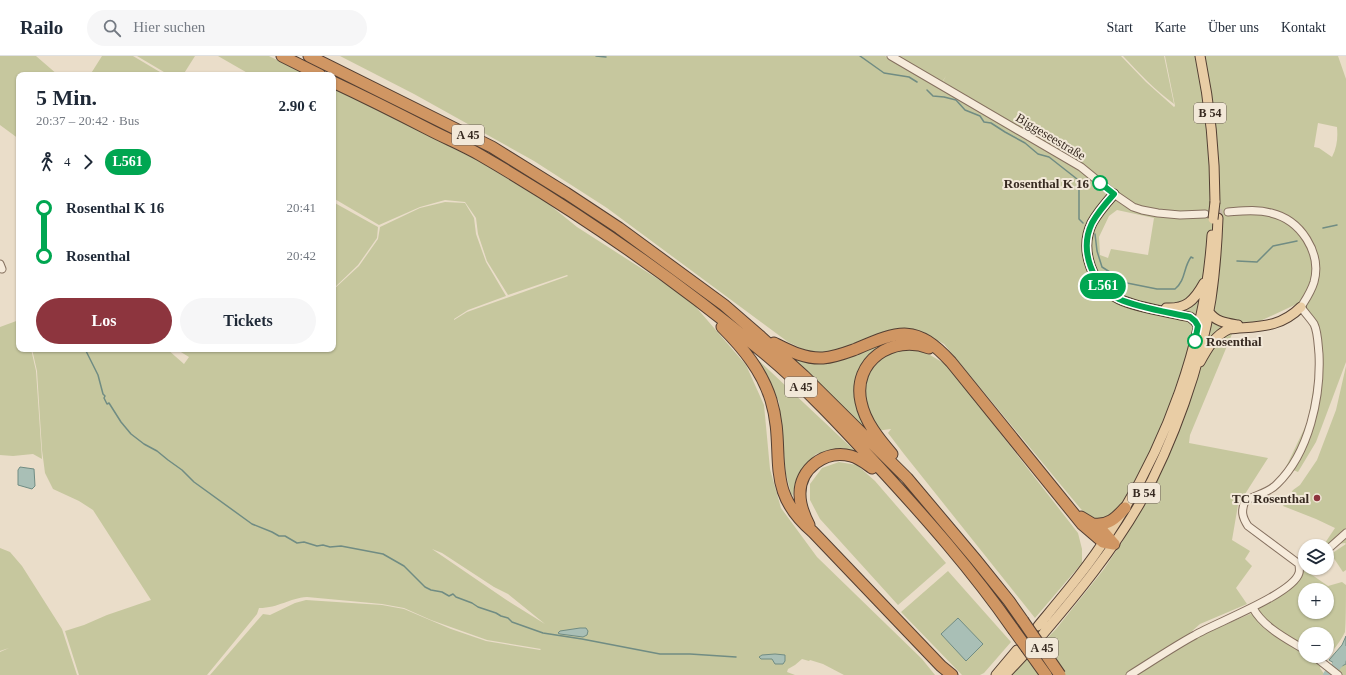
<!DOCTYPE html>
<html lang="de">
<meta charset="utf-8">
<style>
:root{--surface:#fff;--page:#f6f6f7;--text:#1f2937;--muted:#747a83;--line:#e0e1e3;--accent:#8d353e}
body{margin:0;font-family:Georgia,serif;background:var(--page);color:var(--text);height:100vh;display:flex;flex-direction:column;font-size:15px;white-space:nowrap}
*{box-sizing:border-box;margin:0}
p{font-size:13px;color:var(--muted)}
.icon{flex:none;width:22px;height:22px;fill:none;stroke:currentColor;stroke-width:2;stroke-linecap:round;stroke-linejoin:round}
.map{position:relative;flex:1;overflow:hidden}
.sheet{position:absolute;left:16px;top:16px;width:320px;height:280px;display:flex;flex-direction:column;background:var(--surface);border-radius:8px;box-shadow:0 1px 3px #0004}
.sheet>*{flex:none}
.badge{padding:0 8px;border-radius:13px;font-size:14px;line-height:26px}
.buttons{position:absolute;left:1298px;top:483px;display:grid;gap:8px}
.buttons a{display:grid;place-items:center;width:36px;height:36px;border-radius:50%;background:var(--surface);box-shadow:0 1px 3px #0004;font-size:20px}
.map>.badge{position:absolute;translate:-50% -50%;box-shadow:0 0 0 2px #fff}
.legs{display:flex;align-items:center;gap:6px;height:44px;padding:0 20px;font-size:13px}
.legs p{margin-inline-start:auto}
.overview{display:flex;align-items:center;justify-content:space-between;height:68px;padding:0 20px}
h1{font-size:22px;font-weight:800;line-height:30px}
.button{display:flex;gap:8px;margin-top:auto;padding:8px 20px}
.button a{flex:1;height:46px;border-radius:24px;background:var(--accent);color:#fff;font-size:16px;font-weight:800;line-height:46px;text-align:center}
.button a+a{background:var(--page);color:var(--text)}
ul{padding:0 20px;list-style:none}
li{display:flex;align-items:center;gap:14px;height:48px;font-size:15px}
li i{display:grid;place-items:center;width:6px;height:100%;margin:0 5px;background:currentColor}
li i::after{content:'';width:10px;height:10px;margin:-5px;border:3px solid;border-radius:50%;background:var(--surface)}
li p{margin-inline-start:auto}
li:first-child i{background:linear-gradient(#0000 50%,currentColor 0)}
li:last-child i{background:linear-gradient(currentColor 50%,#0000 0)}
header{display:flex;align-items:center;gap:24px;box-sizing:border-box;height:56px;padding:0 20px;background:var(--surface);border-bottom:1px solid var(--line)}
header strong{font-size:19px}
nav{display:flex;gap:22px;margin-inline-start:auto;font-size:14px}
.search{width:280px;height:36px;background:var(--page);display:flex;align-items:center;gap:10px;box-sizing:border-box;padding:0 14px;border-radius:22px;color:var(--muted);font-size:15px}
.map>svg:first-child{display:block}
.green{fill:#c6c79e;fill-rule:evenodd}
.water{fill:#a9bfb6;stroke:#708c83}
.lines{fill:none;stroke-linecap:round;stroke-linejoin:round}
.stream{stroke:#708c83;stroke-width:1.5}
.river{stroke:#a9bfb6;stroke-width:10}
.minor-tunnel{stroke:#c6b9a7;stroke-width:7;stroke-dasharray:7 3.5;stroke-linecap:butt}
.minor-casing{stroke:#85705f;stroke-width:9}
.major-casing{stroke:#533f33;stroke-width:11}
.highway-casing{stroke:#533f33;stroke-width:13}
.minor{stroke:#f6ebdb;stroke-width:7}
.major{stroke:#e9cda5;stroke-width:9}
.highway{stroke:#d09663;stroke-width:11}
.major-bridge-casing{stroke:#533f33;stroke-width:11;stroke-linecap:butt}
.highway-bridge-casing{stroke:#533f33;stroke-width:13;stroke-linecap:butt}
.major-bridge{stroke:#e9cda5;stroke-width:9}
.highway-bridge{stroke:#d09663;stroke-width:11}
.line-1-casing{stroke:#fff;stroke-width:9}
.line-1{stroke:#00a651;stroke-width:6}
.stop-1-dot{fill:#fff;stroke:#00a651;stroke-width:2}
.poi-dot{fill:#8d353e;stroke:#f2e8d8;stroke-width:1.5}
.labels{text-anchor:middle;stroke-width:4;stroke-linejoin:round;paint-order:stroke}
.shield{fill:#f2e8d8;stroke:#6f6358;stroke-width:1}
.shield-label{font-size:12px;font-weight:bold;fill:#372a21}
.street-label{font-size:13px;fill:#372a21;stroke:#f2e8d8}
.stop-label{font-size:13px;font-weight:bold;fill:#372a21;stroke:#f2e8d8;text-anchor:end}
.poi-label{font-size:13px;font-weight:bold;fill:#372a21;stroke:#f2e8d8;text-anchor:end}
</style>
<header>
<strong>Railo</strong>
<div class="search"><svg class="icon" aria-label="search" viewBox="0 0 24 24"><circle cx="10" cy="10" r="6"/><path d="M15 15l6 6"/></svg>Hier suchen</div>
<nav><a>Start</a><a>Karte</a><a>Über uns</a><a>Kontakt</a></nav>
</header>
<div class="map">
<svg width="1346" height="619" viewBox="0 0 1346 619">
<rect width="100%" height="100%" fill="#eaddc9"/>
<path class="green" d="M0,0H36L58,19H19V83L0,69Z
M102,0H133L165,19H90Z
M137,0H195L183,19H169Z
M218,0H269L307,19H251Z
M340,0H885L1086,119L1108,140L1113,138L1082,109L942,27L946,20L942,26L898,0H1121L1146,26L1174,51L1175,50L1165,0H1338L1346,23V306L1316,386L1298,416L1286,411L1308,365L1318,304L1310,259L1301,246L1232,278L1190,379L1189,387L1268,402L1238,449L1232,484L1250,495L1245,503L1252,510L1236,532L1247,548L1200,568L1174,591L1250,558L1276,541L1305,514L1328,530L1342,526L1346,529C1346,538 1346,569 1345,576C1339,589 1328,599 1320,612L1324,618L1346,608V619H1012L1056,573L1104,513L1124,483L1110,462L1092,464L1080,452L944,288L928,279L911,275L833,297L809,296L788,286L607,152L534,105L414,38ZM1318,67L1337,71C1338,82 1337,91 1332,101L1319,92L1314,91ZM1117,154L1154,162L1148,199L1111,193L1108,202L1100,199L1099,181L1109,160ZM1305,534H1327V556H1305ZM1305,578H1327V600H1305Z
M1123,0H1164L1174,48C1155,34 1139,17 1123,0Z
M333,32L472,101L546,146L577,171L689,243L746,309L764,349L770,413L781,452L817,501L922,603L935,619H844L823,608L810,604L809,605L802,603L795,609L788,613L787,616L795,619H210L263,558L270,559L295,547L306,544L382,549L404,553L451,573L486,585L540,594L541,593L487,584L431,564L404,552L382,548L307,541C289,542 279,552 259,552L257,558L207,619H79L65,575L84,569L107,559L151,544L93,454L79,445L53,433L45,417L42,394L37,315L32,293H167L184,308L189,301L176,293H333V234L359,210L378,183L380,171L420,152L445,146L465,147L474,162L476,178L486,206L506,240L468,254L454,263V264L467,256L568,220L567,219L508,239L487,205L478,178L476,162L465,146L445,144L420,151L379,169L333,142ZM432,493L442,497L494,531L508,538L545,568L505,543Z
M333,146L378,171L377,182L358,209L333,233Z
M19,264V293H31L36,315L42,403L33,398L13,400L0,399V271Z
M903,284L930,299L947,309L1078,477L1082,493V507L1035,562L904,398L888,377L891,373L868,376L787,297L812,307L837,304L885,287Z
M755,301L856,396L841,392L816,398L799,417L792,441L786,418L779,346L767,320Z
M1346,310V514L1343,516L1331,498L1346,488L1345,487L1323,490L1335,472L1316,463L1283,450L1293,434L1300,429L1317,404L1336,354Z
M839,406L857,409L875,425L946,507L898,549L820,463L810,444V428L822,412Z
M0,492L10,496L22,510L62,573L77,619H0V596L9,592L0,595Z
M948,515L1011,586L984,617L980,619H962L901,556Z"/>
<path class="water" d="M20,411L34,413L35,430L32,433L18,429V414Z
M958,562L983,588L966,605L941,578Z
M580,572H586L588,575L587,579L583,581L560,578L558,577L560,575Z
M1346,580V608L1340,611L1329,604L1342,589Z
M775,598L785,599V605L783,608H775L772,603H761L759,601L762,599Z"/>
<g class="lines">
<path class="stream" d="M596,0L606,1
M860,0L884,17L909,21L917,26
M927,34L933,40L944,41L956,44L965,54L980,60L984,66L991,67L1005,76L1025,87L1038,98L1049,101L1077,123L1079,131V163L1083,167
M1323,172L1337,169
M1095,178L1097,195L1102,211L1127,227L1157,233H1175C1186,224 1183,212 1191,201L1193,202
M1237,205L1257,206L1273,190L1297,185
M85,293L98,319L103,338L105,340L104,342L107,348L109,347L121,366L131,378L144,388L157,395L168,404L182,414L194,426L252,468L272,476L279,480H285L297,487L304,486L317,490L323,489L330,491L341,490L383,498L404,510L425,531L431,534L442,536L449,540L453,538L456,541L472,547L478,551L496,557L501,560L508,562L512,566L543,577L582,583L660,598H690L736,601"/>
<path class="river" d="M1328,619L1337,609L1346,595"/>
<path class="minor-tunnel" d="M1205,158L1228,156"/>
<g class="minor-casing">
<path id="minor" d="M891,0L1081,111L1114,138L1133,151L1142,154L1158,157L1180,159L1205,158
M0,208L2,213
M1327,494L1346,477
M1253,552C1263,571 1287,583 1305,594
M1314,600L1338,619
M1130,619C1151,606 1173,591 1195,579C1215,567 1293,538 1299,517C1300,514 1299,510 1299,508L1248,470C1242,461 1241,455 1245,445C1255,439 1269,437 1277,428C1309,397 1321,341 1319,298C1318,289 1318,276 1314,268C1310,262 1305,257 1301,251C1306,243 1311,236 1314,226C1322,197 1301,164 1271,157C1257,153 1242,155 1228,156"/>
</g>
<g class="major-casing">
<path id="major" d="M1200,0C1210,49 1215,97 1215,146
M1114,138C1106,147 1098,156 1092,167C1079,194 1092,230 1119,243C1138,252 1169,256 1190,261L1195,265L1199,270
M1166,252C1186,253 1194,245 1204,227
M1209,256C1216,266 1226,267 1238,269
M1200,306C1207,293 1215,279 1229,273C1257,270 1279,273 1301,251
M1038,570C1062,541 1087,512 1108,479C1167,390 1205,286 1212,179
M1043,578C1078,537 1113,494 1140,447C1173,387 1201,310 1211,243C1215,216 1217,189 1218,162
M996,619L1017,594
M1005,619L1023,600"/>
</g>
<g class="highway-casing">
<path id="highway" d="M282,0L320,19
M309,0L492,91L566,137L619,172L724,249L761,281L804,320L907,422L976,504L1009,545L1023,565
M333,26C365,41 397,57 428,73C445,82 463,89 480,99C578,156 676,224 764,297C805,331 841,370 877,409C925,461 972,514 1013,573
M722,271C743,292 762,315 771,344C787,397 762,433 813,476L941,610L952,619
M774,287C790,295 805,303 823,302C835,301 845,297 856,293C900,274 916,268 951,306L1082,468L1103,486L1114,488
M892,398C879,383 865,366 861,346C852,305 893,278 929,292
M1081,461L1101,473L1114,488
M1093,468C1108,470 1116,462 1125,452
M809,469C804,459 800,450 800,439C799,413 825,393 851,400C859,402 865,407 872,412"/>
</g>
<use href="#minor" class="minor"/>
<use href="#major" class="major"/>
<use href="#highway" class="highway"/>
<g class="major-bridge-casing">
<path id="major-bridge" d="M1213,163L1215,146"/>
</g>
<g class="highway-bridge-casing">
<path id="highway-bridge" d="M1023,565L1060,619
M1013,573L1046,619"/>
</g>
<use href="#major-bridge" class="major-bridge"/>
<use href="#highway-bridge" class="highway-bridge"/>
</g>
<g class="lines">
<g class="line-1-casing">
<path id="line-1" d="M1100,127L1114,138C1106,147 1098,156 1092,167C1079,194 1092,230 1119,243C1139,252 1168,256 1190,261L1195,265L1198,270L1195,285"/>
</g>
<use href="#line-1" class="line-1"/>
</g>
<g class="stop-1-dot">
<circle cx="1100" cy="127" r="7"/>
<circle cx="1195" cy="285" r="7"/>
</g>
<circle class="poi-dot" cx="1317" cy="442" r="4"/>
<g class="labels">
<g class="shield">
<rect x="1194" y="47" width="32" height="20" rx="3"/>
<rect x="452" y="69" width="32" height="20" rx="3"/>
<rect x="785" y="321" width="32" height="20" rx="3"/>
<rect x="1128" y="427" width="32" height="20" rx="3"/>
<rect x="1026" y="582" width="32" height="20" rx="3"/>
</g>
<g class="shield-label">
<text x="1210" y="61">B 54</text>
<text x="468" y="83">A 45</text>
<text x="801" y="335">A 45</text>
<text x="1144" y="441">B 54</text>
<text x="1042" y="596">A 45</text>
</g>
<g class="street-label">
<text transform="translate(1051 80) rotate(31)" y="5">Biggeseestraße</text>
</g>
<g class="stop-label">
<text x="1089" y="132">Rosenthal K 16</text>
<text x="1206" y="290" text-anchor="start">Rosenthal</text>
</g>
<g class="poi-label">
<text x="1309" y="447">TC Rosenthal</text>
</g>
</g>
</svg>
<div class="buttons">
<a><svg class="icon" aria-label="layers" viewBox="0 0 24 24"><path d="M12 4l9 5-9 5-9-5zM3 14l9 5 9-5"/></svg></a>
<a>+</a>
<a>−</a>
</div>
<b class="badge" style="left:1103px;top:230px;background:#00a651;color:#fff">L561</b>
<section class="sheet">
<div class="overview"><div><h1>5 Min.</h1><p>20:37 – 20:42 · Bus</p></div><b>2.90 €</b></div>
<div class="legs"><svg class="icon" aria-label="walk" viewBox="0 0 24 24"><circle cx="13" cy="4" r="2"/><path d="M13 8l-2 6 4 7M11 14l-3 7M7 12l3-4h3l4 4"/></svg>4<svg class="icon" aria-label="forward" viewBox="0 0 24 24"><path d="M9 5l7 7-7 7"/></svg><b class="badge" style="background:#00a651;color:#fff">L561</b></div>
<ul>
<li><i style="color:#00a651"></i><b>Rosenthal K 16</b><p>20:41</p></li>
<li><i style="color:#00a651"></i><b>Rosenthal</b><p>20:42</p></li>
</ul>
<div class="button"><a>Los</a><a>Tickets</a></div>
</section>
</div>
